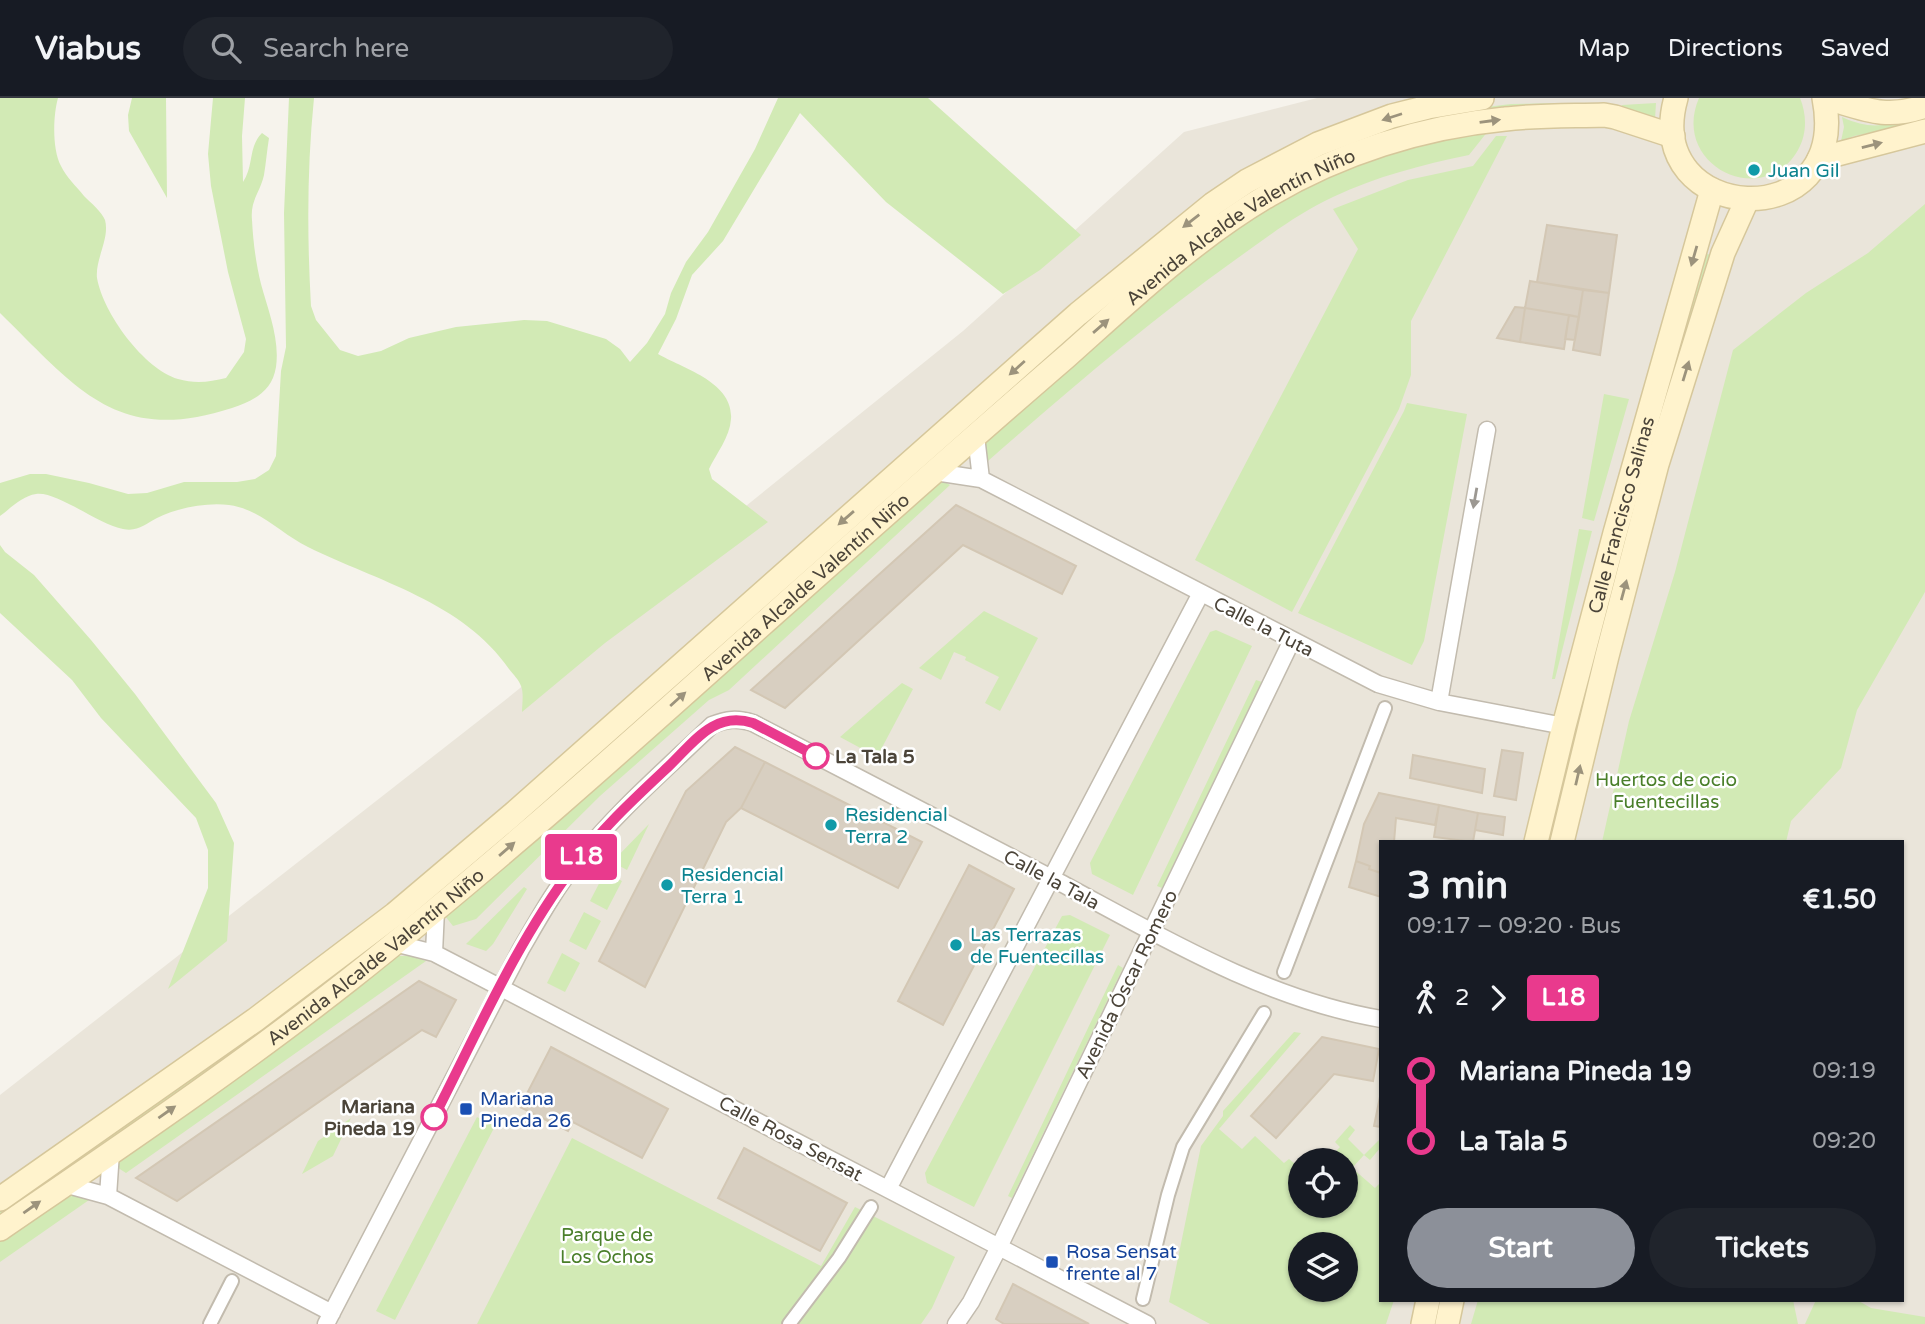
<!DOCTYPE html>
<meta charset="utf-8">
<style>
:root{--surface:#171b24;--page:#20242c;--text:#f1f3f6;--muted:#9ea1a6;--line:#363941;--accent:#8c9099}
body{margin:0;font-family:"Varela Round",sans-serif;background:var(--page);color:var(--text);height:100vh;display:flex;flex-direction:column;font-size:26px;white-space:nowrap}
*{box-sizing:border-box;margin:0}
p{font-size:23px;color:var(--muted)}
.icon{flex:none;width:38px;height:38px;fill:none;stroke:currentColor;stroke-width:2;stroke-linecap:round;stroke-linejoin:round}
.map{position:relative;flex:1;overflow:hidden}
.sheet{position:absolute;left:1379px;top:742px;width:525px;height:462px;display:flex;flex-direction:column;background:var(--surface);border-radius:0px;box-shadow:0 2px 5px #0004}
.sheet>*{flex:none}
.badge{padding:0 14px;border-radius:5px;font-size:24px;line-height:46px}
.buttons{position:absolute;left:1288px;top:1050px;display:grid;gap:14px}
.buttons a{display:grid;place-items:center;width:70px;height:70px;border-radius:50%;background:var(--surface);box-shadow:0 2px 5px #0004;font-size:35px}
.map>.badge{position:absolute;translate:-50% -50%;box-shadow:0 0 0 4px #fff}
.legs{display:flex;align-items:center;gap:10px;height:77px;padding:0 28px;font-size:23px}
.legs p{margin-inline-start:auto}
.headline{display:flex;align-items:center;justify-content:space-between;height:119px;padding:0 28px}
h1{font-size:38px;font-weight:700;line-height:52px}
.primary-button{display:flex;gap:14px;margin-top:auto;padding:14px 28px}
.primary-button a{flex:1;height:80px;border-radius:42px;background:var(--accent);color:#fff;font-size:28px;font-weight:700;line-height:80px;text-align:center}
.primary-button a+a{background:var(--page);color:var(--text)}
ul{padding:0 28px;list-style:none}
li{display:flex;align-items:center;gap:24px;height:70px;font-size:26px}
li i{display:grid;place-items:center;width:10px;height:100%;margin:0 9px;background:currentColor}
li i::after{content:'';width:18px;height:18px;margin:-9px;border:5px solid;border-radius:50%;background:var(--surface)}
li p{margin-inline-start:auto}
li:first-child i{background:linear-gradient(#0000 50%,currentColor 0)}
li:last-child i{background:linear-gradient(currentColor 50%,#0000 0)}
header{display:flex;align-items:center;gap:42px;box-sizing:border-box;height:98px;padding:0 35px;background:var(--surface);border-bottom:2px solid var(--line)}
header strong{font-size:33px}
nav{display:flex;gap:38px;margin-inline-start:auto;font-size:24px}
.search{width:490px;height:63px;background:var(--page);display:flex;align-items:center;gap:18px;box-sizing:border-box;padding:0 24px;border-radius:38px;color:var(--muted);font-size:26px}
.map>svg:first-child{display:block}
.residential{fill:#eae5da;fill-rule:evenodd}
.green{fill:#d2eab5;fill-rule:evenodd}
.building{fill:#d8cfc1;stroke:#d3c7b4;stroke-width:2}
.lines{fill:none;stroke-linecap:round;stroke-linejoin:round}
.pedestrian-casing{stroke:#c2bbae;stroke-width:16}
.minor-casing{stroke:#c2bbae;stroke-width:19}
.secondary-casing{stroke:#d6c79b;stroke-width:26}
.pedestrian{stroke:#fff;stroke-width:12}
.minor{stroke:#fff;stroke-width:16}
.secondary{stroke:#fff3cd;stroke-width:23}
.oneway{fill:#9c937c}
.oneway2{fill:#9c9892}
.line-1-casing{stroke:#fff;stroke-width:16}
.line-1{stroke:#e93a8d;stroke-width:10}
.culture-dot{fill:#0f9aa8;stroke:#fff;stroke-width:2.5}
.stop-1-dot{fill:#fff;stroke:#e93a8d;stroke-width:3.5}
.transit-dot{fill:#1a4fb4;stroke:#fff;stroke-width:2.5}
.labels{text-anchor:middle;stroke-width:5;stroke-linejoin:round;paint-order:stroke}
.culture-label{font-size:19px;fill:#0d838f;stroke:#fff;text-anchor:start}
.street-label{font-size:19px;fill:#4b4439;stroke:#fff}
.stop-label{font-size:19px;font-weight:bold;fill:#4b4439;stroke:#fff;text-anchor:start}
.park-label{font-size:19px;fill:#4a7f2a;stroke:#fff}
.transit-label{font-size:19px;fill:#164399;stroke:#fff;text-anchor:start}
</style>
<header>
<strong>Viabus</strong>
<div class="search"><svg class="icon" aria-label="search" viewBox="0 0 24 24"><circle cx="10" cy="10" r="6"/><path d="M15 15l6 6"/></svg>Search here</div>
<nav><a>Map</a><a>Directions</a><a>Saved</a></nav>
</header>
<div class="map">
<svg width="1925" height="1226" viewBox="0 0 1925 1226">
<rect width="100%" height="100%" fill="#f6f3ec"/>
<path class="residential" d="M1317,0H1925V1226H0V997L504,603L963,233L1184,34ZM1381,744H1902V1202H1381ZM1300,1062H1346V1108H1300ZM1300,1146H1346V1192H1300Z"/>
<path class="green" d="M0,0H58C53,18 52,51 61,68C66,79 77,89 84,98C90,104 102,114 105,122C110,141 95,161 97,180C103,215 144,271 178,281C195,286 210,284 226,280L244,254L246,241L228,174L211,88L208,56L213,0H245L242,38L243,84C254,68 248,49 262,35L269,40C267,52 266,65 264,77C260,95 250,102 252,122C253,143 256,166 261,186C268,212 280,241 276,269C272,294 253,303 232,310C116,348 76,289 0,215Z
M132,0H166L167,100L129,33L128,17Z
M289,0H314C307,69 307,138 311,208L316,222L340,252L358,258L381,253L409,240L456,229L524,222L547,223L606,241L620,251L630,264L647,245L665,216L671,195L686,164L708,134L755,51L778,0H928L1081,137L1040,172L1003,196L886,104L800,15L723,143L692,177L676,221L658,256C682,270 734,284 731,321C730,339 716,356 709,371L712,381L768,424L605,545L522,614C522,607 524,595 521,588C519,582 513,576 509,571C463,504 377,483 308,449C281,436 260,411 229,407C207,404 177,410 157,420C145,426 138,434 123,431C99,427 57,393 36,396C22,398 11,410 0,418V385L30,376H46L89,385L128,396L147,395L184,384H237L255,381L269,372L276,358L281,273L286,249L284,115Z
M1699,0H1800C1807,17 1807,36 1798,52C1763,113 1670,67 1699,0Z
M1570,5H1601V11L1542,9L1285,78L830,455L441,795L291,914L0,1118V1112L159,1002L1063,242L1237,101L1307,62L1389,30L1462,12L1511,6Z
M1656,5L1655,21L1638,14L1621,12L1622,7Z
M1842,19C1868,31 1880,28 1907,23L1908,27L1854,38L1841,43L1844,29Z
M1488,33L1469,57C1421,67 1378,78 1333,99C1298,115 1266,140 1235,162C1148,224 1068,293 988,363L983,348C1023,309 1064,274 1106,237C1179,173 1257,105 1349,68C1394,50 1441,40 1488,33Z
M1496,38H1507L1411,223V277L1399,311L1292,514L1195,462L1358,151L1333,111L1408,82L1473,68Z
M1925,106V494L1857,612L1841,670L1791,723L1786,744H1602L1629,623L1675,474L1733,252L1806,195L1868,155Z
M1707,156L1712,157L1571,665L1567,664C1607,493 1653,323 1707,156Z
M1604,296L1629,301L1594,423L1582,420Z
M1407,305L1467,316L1424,543L1412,567L1298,515L1404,313Z
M940,381L950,387L729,592L709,602L600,698L476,821L453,828L445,818Z
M1579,431L1592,433L1555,581H1552Z
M0,447L5,454L34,477L91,542L135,596L216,705L234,745L227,843L168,891L208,790V752L196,720L101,620L72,582L0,515Z
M984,513L1038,540L1000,613L985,605L999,579L965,562L966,559L954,554L941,582L919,570Z
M1216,532L1252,548L1133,797L1092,776L1090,765L1210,534Z
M1256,582L1262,584L1162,790L1157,788Z
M902,585L913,591L877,659L840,639Z
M649,726L627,772L612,764Z
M605,774L622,783L607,812L590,803Z
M524,789L527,791L493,846L486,853L466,846Z
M584,814L601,823L586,852L569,843Z
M1070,817L1110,837L974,1109L927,1085L925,1075L1062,818Z
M562,855L580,865L565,894L547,885Z
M394,858H411L426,863L126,1075L112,1066Z
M1118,867L1123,870L1012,1100L1008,1098Z
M1294,934L1301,935L1219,1031L1242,1051L1255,1038L1284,1065L1289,1061L1300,1070V1108H1346V1062H1318L1325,1055L1330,1059L1340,1049L1335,1044L1350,1027L1355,1032L1348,1041L1364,1057L1381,1040V1049L1370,1062L1364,1057L1352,1070L1375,1090L1381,1084V1202H1394L1386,1226H1210L1169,1204L1201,1048L1223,1018V1013ZM1346,1146V1192H1300V1146Z
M477,1019L495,1028L395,1222L376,1213Z
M351,1020L333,1058L302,1076L318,1043Z
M572,1040L821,1168L855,1109L955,1159L932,1210L921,1226H477Z
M81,1097L89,1102L0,1164V1143L63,1099Z
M1478,1202H1793L1798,1226H1471Z
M1816,1202H1857L1871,1210L1925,1219V1226H1805Z"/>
<path class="building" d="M1547,127L1617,137L1609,195L1537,184Z
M1530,183L1583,192L1579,219L1525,210Z
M1583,192L1609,195L1600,257L1573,252Z
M1515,209L1525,210L1520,244L1497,240Z
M1525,210L1569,217L1564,251L1520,244Z
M1569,217L1579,219L1575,242L1565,241Z
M956,407L1076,468L1062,496L963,447L785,610L751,592Z
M735,649L765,664L741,710L726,724L645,889L599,863L686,693Z
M1502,652L1523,655L1516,702L1494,698Z
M1413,657L1485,671L1482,695L1410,680Z
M765,664L922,744L898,790L741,710Z
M1379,695L1439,707L1435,727L1396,720L1394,744H1381V775L1369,771L1370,768L1356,763L1364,726Z
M1439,707L1478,715L1473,744L1434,739Z
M1478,715L1505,719L1503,737L1475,732Z
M1356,763L1370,768L1369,771L1381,775V799L1349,789Z
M969,767L1014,791L943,927L898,903Z
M419,883L456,902L436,939L422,932L177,1103L136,1080Z
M1322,939L1379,951L1373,983L1334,976L1276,1040L1251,1018Z
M551,949L668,1011L642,1060L573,1024L568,1033L520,1009Z
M1381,994V1029L1374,1028Z
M744,1050L847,1105L820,1153L718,1100Z
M1013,1186L1089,1226H1004L996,1221Z"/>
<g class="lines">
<g class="pedestrian-casing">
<path id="pedestrian" d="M1284,874L1385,610
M1143,1201L1168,1097L1183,1049L1264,915
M210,1226L232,1183
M789,1226L839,1160L871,1109"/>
</g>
<g class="minor-casing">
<path id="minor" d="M976,338L981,381
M935,374L981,381L1378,586L1439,604L1564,628
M1439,604L1487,332
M394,845L434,855L1147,1226
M434,855L436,812
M64,1086L108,1098L332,1215
M888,1091L1201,495
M108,1098L111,1054
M326,1226L521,851C538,822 555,791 576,765C616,714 665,672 712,627C727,621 737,620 753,625C855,678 958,731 1059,784C1162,839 1265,901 1381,921
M956,1226L971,1204L999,1149L1292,542"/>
</g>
<g class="secondary-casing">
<g id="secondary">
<path d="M1676,0C1640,126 1852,142 1824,0"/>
<path d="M1827,0C1865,11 1885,22 1925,8"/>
<path d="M1819,61L1925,33"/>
<path id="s1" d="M1536,744L1564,628L1615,435L1712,92"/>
<path d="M1562,744L1607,558L1657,366L1723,155L1747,102"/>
<path d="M0,1101L255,922L395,816L512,717L1078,216L1213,106L1247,83L1318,46L1392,18L1428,9L1482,0"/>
<path id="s2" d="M0,1131C118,1050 237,970 350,881C493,768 630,645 766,523C866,434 965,346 1066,259C1130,202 1194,141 1269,97C1340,55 1422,29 1505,21C1538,17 1571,18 1604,17L1615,19L1673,38"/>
<path d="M1423,1226L1428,1202"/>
<path d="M1447,1226L1452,1202"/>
</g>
</g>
<use href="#pedestrian" class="pedestrian"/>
<use href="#minor" class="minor"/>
<use href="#secondary" class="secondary"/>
</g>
<defs><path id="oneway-solid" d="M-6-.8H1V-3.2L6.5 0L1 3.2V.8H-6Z" transform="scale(1.75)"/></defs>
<g class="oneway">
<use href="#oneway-solid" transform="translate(1392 19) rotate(162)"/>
<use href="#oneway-solid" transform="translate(1490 23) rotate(-8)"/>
<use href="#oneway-solid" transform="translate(1872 47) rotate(-14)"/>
<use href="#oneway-solid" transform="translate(1191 123) rotate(142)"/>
<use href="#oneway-solid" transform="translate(1694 158) rotate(106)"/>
<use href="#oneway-solid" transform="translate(1101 228) rotate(-41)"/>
<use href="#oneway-solid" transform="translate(1017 270) rotate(138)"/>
<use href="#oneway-solid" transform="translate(1686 273) rotate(-73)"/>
<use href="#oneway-solid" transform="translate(846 420) rotate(139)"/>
<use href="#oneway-solid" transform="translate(1624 492) rotate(-75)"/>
<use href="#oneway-solid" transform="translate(678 601) rotate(-42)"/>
<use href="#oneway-solid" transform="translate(1578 677) rotate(-77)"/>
<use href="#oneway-solid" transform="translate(507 751) rotate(-41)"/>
<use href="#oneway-solid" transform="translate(167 1014) rotate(-35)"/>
<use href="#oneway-solid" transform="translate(32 1109) rotate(-35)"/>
</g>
<use class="oneway2" href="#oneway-solid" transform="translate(1475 400) rotate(100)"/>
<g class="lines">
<g class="line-1-casing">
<path id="line-1" d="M434,1019C477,935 517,843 574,768C601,731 636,699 669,668C695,643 714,613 753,625L816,658"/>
</g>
<use href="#line-1" class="line-1"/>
</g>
<g class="culture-dot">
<circle cx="1754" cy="72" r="7"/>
<circle cx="831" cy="727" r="7"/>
<circle cx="667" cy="787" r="7"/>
<circle cx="956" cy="847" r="7"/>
</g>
<g class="stop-1-dot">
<circle cx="816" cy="658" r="12"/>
<circle cx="434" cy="1019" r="12"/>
</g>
<g class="transit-dot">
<rect x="459" y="1004" width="14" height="14" rx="3.5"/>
<rect x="1045" y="1157" width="14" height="14" rx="3.5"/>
</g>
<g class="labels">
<g class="culture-label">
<text x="1768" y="79">Juan Gil</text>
<text x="845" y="723">Residencial<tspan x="845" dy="22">Terra 2</tspan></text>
<text x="681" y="783">Residencial<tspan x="681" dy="22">Terra 1</tspan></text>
<text x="970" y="843">Las Terrazas<tspan x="970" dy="22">de Fuentecillas</tspan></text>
</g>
<g class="street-label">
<text dy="7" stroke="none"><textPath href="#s2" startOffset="1598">Avenida Alcalde Valentín Niño</textPath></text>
<text dy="7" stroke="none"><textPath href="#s1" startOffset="338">Calle Francisco Salinas</textPath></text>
<text dy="7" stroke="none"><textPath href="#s2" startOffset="1031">Avenida Alcalde Valentín Niño</textPath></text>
<text transform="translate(1264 528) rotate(27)" y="7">Calle la Tuta</text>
<text transform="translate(1052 781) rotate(28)" y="7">Calle la Tala</text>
<text dy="7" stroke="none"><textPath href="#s2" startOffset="464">Avenida Alcalde Valentín Niño</textPath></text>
<text transform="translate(1126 886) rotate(-64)" y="7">Avenida Óscar Romero</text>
<text transform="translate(791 1040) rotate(28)" y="7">Calle Rosa Sensat</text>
</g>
<g class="stop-label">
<text x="835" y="665">La Tala 5</text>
<text x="415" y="1015" text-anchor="end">Mariana<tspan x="415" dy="22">Pineda 19</tspan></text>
</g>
<g class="park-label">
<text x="1666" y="688">Huertos de ocio<tspan x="1666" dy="22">Fuentecillas</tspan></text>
<text x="607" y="1143">Parque de<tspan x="607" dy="22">Los Ochos</tspan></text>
</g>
<g class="transit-label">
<text x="480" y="1007">Mariana<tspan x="480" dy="22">Pineda 26</tspan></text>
<text x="1066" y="1160">Rosa Sensat<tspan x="1066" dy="22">frente al 7</tspan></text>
</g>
</g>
</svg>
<div class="buttons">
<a><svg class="icon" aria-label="locate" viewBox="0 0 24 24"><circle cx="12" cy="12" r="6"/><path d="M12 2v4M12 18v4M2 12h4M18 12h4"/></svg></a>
<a><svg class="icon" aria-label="layers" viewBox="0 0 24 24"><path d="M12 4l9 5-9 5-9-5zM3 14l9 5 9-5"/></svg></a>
</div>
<b class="badge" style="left:581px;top:759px;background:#e93a8d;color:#fff">L18</b>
<section class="sheet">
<div class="headline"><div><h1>3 min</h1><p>09:17 – 09:20 · Bus</p></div><b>€1.50</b></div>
<div class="legs"><svg class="icon" aria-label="walk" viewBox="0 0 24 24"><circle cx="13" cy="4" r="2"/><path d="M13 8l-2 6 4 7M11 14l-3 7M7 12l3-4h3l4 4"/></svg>2<svg class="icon" aria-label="forward" viewBox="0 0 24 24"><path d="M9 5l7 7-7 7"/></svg><b class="badge" style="background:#e93a8d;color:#fff">L18</b></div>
<ul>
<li><i style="color:#e93a8d"></i><b>Mariana Pineda 19</b><p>09:19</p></li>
<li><i style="color:#e93a8d"></i><b>La Tala 5</b><p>09:20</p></li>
</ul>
<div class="primary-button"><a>Start</a><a>Tickets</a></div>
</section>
</div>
